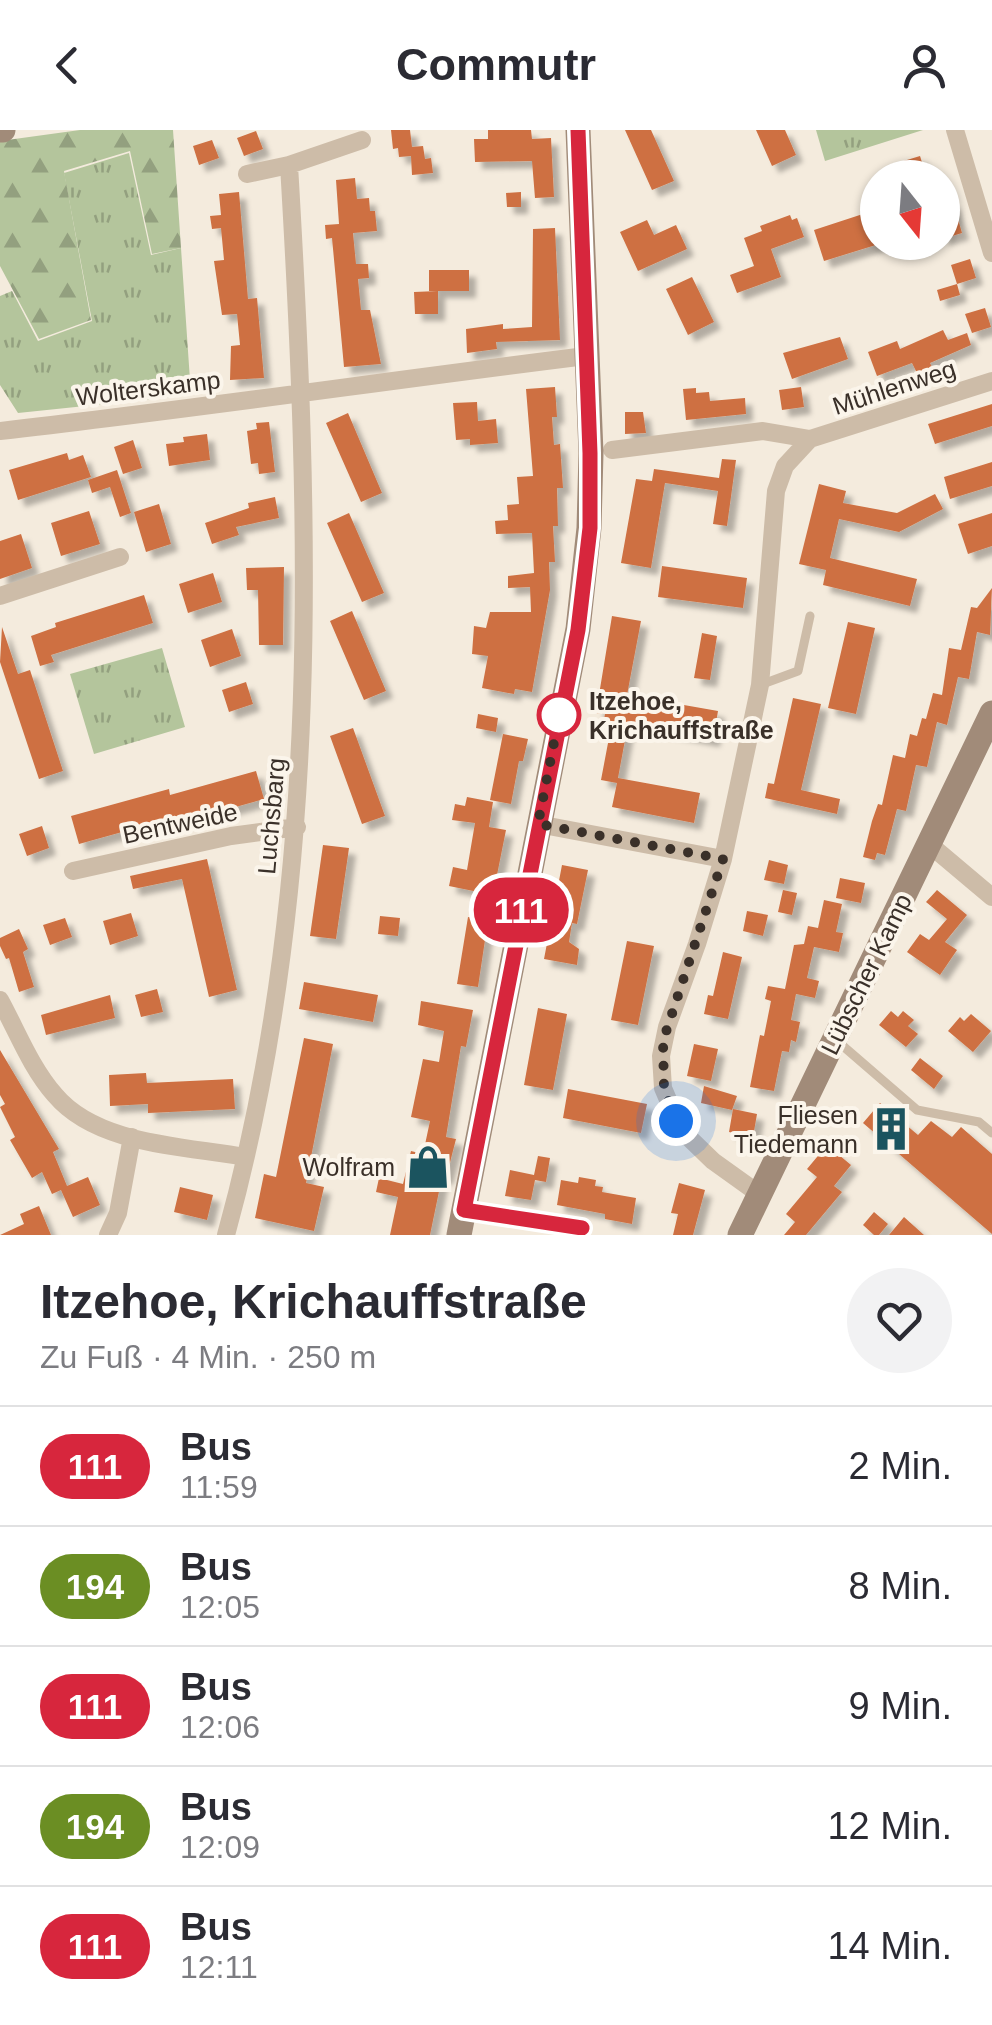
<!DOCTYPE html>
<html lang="de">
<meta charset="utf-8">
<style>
:root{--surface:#fff;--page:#f2f2f3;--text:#2b2b33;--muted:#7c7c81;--line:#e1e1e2}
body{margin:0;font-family:Helvetica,sans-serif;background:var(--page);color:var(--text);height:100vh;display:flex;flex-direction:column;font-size:38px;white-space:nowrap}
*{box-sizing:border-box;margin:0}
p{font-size:32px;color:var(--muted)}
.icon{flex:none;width:55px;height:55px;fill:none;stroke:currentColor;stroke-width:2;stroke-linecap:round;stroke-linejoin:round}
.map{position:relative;height:1105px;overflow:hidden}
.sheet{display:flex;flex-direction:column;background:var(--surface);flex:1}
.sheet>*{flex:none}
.badge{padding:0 20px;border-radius:32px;font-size:35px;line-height:65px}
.needle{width:65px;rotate:163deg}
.buttons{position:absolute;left:860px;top:30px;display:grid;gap:20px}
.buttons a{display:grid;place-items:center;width:100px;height:100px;border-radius:50%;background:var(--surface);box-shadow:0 2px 8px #0004;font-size:50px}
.you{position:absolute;width:50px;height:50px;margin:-25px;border:8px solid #fff;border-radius:50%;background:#1a73e8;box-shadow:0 0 0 15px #1a73e833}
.map>.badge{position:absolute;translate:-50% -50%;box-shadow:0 0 0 5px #fff}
.round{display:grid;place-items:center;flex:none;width:105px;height:105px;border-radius:52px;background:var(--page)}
.head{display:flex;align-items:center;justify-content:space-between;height:170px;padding:0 40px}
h1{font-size:48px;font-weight:700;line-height:75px}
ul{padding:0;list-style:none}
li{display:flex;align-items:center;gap:30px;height:120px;padding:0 40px;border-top:2px solid var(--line)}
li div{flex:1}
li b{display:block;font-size:38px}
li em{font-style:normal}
li .badge{min-width:110px;font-weight:700;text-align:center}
header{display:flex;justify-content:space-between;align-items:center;height:130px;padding:0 40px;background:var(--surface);font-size:45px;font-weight:700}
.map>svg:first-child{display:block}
.grass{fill:url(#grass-tufts)}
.forest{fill:url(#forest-firs)}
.building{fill:#ce7042;filter:url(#shadow)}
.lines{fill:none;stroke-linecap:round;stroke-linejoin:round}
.lane{stroke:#cdbca8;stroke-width:9}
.street{stroke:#cdbca8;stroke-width:18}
.secondary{stroke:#a18b79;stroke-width:25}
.line-casing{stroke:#fff;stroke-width:22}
.line{stroke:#d7263d;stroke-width:15}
.walk{stroke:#3a3029;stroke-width:10;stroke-dasharray:0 18}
.stop-dot{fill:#fff;stroke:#d7263d;stroke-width:5}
.labels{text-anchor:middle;stroke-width:8;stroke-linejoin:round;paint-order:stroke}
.street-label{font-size:25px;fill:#3a3029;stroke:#fbf5eb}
.stop-label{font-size:25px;font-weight:bold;fill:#3a3029;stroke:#fbf5eb;text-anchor:start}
.poi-label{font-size:25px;fill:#3a3029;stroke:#fbf5eb;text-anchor:end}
</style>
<header><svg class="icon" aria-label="back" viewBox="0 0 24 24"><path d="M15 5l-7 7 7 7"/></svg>Commutr<svg class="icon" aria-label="person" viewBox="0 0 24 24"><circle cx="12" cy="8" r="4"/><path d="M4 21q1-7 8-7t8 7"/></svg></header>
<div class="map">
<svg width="992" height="1105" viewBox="0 0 992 1105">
<defs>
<pattern id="grass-tufts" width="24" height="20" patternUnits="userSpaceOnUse" patternTransform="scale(2.5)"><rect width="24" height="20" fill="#b4c59c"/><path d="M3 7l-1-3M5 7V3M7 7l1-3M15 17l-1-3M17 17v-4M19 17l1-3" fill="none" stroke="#93a07f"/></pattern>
<pattern id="forest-firs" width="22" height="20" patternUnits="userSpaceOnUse" patternTransform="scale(2.5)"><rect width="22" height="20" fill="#b4c59c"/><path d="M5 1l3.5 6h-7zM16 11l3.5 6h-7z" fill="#93a07f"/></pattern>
<filter id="shadow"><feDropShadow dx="7" dy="7" stdDeviation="2.5" flood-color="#0004"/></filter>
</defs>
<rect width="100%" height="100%" fill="#f4ebdd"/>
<path class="grass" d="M816,0H923L825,31Z
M129,23L151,125L181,118L191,265L18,283L0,255V166L12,161L38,211L92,191L64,43Z
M162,518L185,597L94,624L70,544Z"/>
<path class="forest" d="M80,0H173L181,118L152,124L130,21L64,41L91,190L39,209L0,136V11Z"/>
<path class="building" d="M391,0H410L412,17L423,16L425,29L431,28L433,43L412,45L411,26L399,27L398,18L393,19Z
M488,0H531L532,9L551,8L554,67L535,68L532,31L475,32L474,9H488Z
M625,0H651L674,51L652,60Z
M756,0H785L796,25L772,36Z
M256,1L263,19L244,26L237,8Z
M212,10L219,28L199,35L193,16Z
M920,26L927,48H902L897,33Z
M355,48L357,69L369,68L370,81H375L377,101L353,103L356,134H368L369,148L358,149L361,180H370L381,234L344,237L332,108L326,109L325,95L339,94L336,50Z
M239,62L248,169L257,168L264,248L230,250L231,216L240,215L237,184L222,185L214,131L224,130L221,98L212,99L210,86L221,85L219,64Z
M521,62V77H507L506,63Z
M953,72L962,103L942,109V75Z
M869,82L879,114L824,131L814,100Z
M790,85L792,90L797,88L804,107L771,119L781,147L737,163L730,145L754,136L744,108L762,101L760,96Z
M647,90L654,105L676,95L687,119L638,141L620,102Z
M555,98L560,210L496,212L497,219L467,223L466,199L503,194V199L532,197L533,99Z
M970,129L976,148L957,154L951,135Z
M429,140H469V161H429Z
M692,147L714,192L688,205L666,159Z
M957,154L960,165L940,171L937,160Z
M438,161V184H415L414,162Z
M985,178L991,197L972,203L965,184Z
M943,200L948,210L967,203L971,215L930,233L933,239L918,245L912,233L877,246L868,222L897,211L900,219Z
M840,207L848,229L792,249L783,223Z
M555,257L557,287H552L554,315L560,314L563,358H557L558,396H553L555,432H549L550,460L532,562L515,559L514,564L482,558L488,526L472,524L474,496L486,498L490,482H531L530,457L508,458V446L534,443L532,403L496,404L495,391L508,390L507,375L519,374L517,347L533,346L526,259Z
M801,257L804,277L782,280L779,260Z
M696,258V263L709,262L710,271L745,268L746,284L686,290L683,259Z
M477,272L478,291L496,289L498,313L470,315V309L456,310L453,273Z
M992,274V296L935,314L928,294Z
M625,282H643L646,303L625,304Z
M348,283L382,363L361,372L326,293Z
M269,292L275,342L259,344L258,333L251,334L247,301L257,299L256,293Z
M207,304L210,330L169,336L166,314L184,312L183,307Z
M133,310L142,338L123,344L114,317Z
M67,323L69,330L83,325L91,347L18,370L9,340Z
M722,329L736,330L727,396L713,394L718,361L665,353L651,438L621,433L636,349L652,351L654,339L719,348Z
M992,332V356L950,369L944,347Z
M117,340L131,383L120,387L110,357L92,363L88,350Z
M819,354L846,361L843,373L897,383L935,364L943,379L899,402L839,389L830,428L917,449L910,476L823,455L826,440L799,434Z
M275,367L279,388L236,397L239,405L212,414L205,393L249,378L248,373Z
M159,374L171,414L146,422L134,382Z
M89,381L100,414L61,426L51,393Z
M349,383L384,463L362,472L327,393Z
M992,383V416L968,424L958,394Z
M21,404L32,438L0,449V411Z
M662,436L747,448L743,478L658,467Z
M284,437L283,515H259L258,460H247L246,438Z
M213,443L222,472L188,483L179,454Z
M992,458L990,505L977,502L969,549L958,547L947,595L937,592L927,637L916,635L906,681L897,679L885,725L877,723L875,730L863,727L872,691L878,674L882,675L893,625L905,628L910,604L917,606L922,588L926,589L933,563L942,565L949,518L961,520L971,477L977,478Z
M144,465L153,493L51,525L54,532L40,536L31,506L56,497L55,493Z
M352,481L386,561L364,570L330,491Z
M612,486L641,491L627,565L718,581L713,610L628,594L618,648L700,663L694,693L612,677L617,653L601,650L612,592L604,590L605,584L596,583Z
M848,492L875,498L856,584L828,578Z
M2,497L18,544L30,540L63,641L39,649L0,532Z
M232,499L241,526L210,537L201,510Z
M702,503L717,506L710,550L694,548Z
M246,552L253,574L229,582L222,560Z
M793,568L821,574L801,660L840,669L837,684L765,668L768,653L774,654Z
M478,584L498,588L496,602L476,598Z
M353,598L385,686L362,694L330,606Z
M503,604L528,609L523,631H519L511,674L490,670Z
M256,641L264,669L178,693L176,687L79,714L71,686L169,659L170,665Z
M467,667L493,672L489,697L506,700L493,765L449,756L453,737L467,740L475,693L452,690L455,674L465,676Z
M42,696L49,718L27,726L19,704Z
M323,715L349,718L336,809L310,806Z
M207,729L237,860L209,867L182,749L133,759L130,746Z
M769,730L788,735L784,754L764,750Z
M562,735L588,740L577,794L572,793L569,812L579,819L577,835L544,829Z
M840,748L865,753L861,773L836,768Z
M783,760L797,763L792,785L778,782Z
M937,760L967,785L945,812L957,820L940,845L907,822L920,804L929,810L947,789L926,772Z
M824,770L842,774L836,802L843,803L839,822L814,817L807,848L819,851L815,868L796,864L791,890L800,892L796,912L791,910L789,922L782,921L774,961L750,957L760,905L764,906L771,871L765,869L768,856L785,859L794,815L804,814L808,796L818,798Z
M747,781L768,785L763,806L743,801Z
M131,783L138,806L110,815L103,791Z
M380,786L400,788L398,806L378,804Z
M468,787L488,790L478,857L457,854Z
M65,788L72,807L50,815L43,795Z
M19,799L28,819L23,822L34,857L19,862L9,828L6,829L0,816V808Z
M627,811L654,816L638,895L611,890Z
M723,822L742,827L728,889L704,884L708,865L713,866Z
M304,852L378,865L373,892L299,879Z
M157,859L163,882L141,887L135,865Z
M110,865L115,888L46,905L41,885Z
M421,871L473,880L466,917L461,916L446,1007L456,1009L446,1048L442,1047L430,1105H390L398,1067L376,1062L379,1048L403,1054L411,1021L423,1024L430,991L411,987L423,929L439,932L444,901L418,895Z
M538,878L567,884L553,960L524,955Z
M891,881L898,887L903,881L914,890L908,896L918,904L906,917L879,895Z
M971,884L991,901L973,922L948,901L960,887L964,891Z
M304,908L333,914L306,1053L324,1057L314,1101L255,1088L264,1044L276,1047Z
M694,914L718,919L711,951L687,946Z
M0,920L59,1019L53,1022L67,1056L88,1047L100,1075L73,1087L61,1060L52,1064L42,1042L32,1048L10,1010L15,1007L0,977L5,974L0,965Z
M920,928L943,946L934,959L911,940Z
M146,943L147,953L233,949L235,979L148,983V974L110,976L109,945Z
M704,956L737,966L732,980L701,973Z
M568,959L647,974L641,1003L563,988Z
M880,973L918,1005L931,991L952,1007L961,997L992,1024V1104L863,993Z
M733,979L757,984L753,1007L729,1002Z
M827,1015L851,1035L834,1056L842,1062L806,1105H784L795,1092L786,1084L817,1047L807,1039Z
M538,1026L550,1028L546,1052L535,1050L531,1070L505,1066L510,1040L534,1045Z
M579,1047L596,1050L595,1056L603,1057L602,1062L636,1068L632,1094L605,1089V1084L557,1075L561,1050L578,1053Z
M679,1053L705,1060L693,1105H673L678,1084L671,1083Z
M180,1057L213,1065L207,1090L174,1082Z
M39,1076L51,1105H0L24,1094L20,1084Z
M874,1082L888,1094L879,1105H874L863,1095Z
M904,1087L924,1105H889Z"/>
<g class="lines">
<path class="lane" d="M760,555L798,541L810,486
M836,910L917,980L979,992L992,1003
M467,1080L582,1098"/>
<path class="street" d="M955,0L992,123
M247,44L289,35
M0,301C196,279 391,250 586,226
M612,320L763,301L810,309
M0,466L120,427
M538,694L723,729
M929,714L992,767
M73,741L231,706L297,697
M0,870C17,901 31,938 55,965C97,1015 184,1016 245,1027
M759,1064L713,1031L681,1000L663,958L661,926L667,897L697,814L723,729L760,555L776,361L785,336L810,309L992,251
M108,1105L118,1083L132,1007
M226,1105C323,755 310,393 289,35L362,10"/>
<path class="secondary" d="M0,0H3
M459,1105L578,499L589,398L591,323L578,0
M740,1105L992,583"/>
</g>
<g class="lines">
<g class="line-casing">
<path id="line" d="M578,0L590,323V398L578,500L464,1080L582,1098"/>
</g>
<use href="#line" class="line"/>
<path class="walk" d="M559,585L560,582L538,694L723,729L663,911L664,958L676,991"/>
</g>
<defs>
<g id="building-bare" transform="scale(3.45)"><path d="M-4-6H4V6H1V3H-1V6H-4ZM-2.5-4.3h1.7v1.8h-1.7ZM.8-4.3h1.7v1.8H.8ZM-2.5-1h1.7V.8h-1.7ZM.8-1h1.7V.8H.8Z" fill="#1b545f" stroke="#fbf5eb" stroke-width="2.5" paint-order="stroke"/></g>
<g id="shop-bare" transform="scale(3.45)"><path d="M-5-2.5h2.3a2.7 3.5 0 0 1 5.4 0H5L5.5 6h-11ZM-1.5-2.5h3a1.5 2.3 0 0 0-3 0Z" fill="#1b545f" stroke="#fbf5eb" stroke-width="2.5" paint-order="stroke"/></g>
</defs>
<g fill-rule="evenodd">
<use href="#building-bare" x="891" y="999"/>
<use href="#shop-bare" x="428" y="1037"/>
</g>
<circle class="stop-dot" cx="559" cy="585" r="20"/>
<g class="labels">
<g class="street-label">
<text transform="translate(894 257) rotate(-18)" y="9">Mühlenweg</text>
<text transform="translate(148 258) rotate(-7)" y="9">Wolterskamp</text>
<text transform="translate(271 686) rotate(-85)" y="9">Luchsbarg</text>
<text transform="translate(180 693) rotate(-12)" y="9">Bentweide</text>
<text transform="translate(866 844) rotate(-64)" y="9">Lübscher Kamp</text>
</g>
<g class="stop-label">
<text x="589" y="580">Itzehoe,<tspan x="589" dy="29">Krichauffstraße</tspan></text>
</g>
<g class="poi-label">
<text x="858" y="994">Fliesen<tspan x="858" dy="29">Tiedemann</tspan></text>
<text x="395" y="1046">Wolfram</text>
</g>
</g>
</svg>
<div class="buttons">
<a><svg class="needle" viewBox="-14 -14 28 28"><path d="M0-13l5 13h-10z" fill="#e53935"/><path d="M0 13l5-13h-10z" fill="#7c7c81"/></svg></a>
</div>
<div class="you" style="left:676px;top:991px"></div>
<b class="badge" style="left:521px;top:780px;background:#d7263d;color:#fff">111</b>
</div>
<section class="sheet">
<div class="head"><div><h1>Itzehoe, Krichauffstraße</h1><p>Zu Fuß · 4 Min. · 250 m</p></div><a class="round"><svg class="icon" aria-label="heart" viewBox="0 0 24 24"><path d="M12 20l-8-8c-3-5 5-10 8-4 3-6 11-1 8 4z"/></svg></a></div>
<ul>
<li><span class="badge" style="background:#d7263d;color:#fff">111</span><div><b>Bus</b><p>11:59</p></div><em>2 Min.</em></li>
<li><span class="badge" style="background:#6b8e23;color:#fff">194</span><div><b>Bus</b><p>12:05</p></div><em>8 Min.</em></li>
<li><span class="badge" style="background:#d7263d;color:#fff">111</span><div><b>Bus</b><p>12:06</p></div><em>9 Min.</em></li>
<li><span class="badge" style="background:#6b8e23;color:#fff">194</span><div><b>Bus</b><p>12:09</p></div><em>12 Min.</em></li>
<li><span class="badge" style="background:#d7263d;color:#fff">111</span><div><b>Bus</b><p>12:11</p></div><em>14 Min.</em></li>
</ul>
</section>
